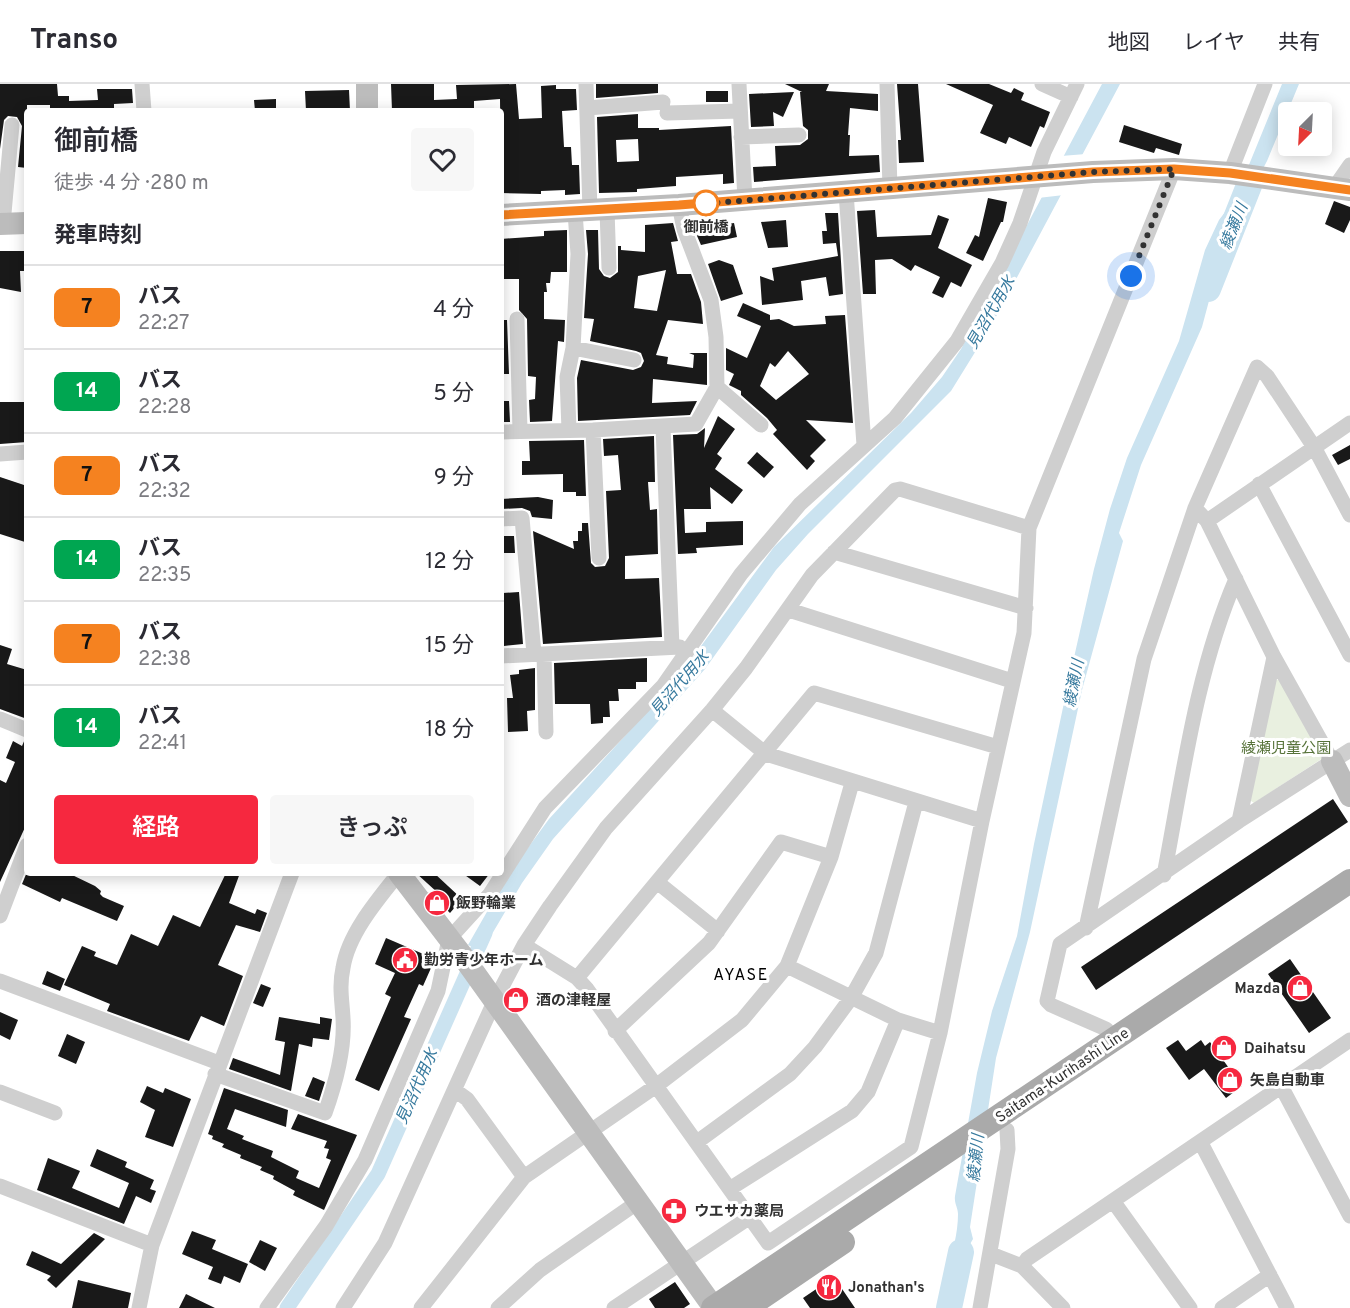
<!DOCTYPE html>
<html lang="ja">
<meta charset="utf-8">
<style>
:root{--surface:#fff;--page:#f7f7f7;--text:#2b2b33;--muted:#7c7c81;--line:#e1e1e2;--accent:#f6283f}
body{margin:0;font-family:Overpass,"Noto Sans JP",sans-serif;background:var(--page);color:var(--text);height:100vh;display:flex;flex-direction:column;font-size:22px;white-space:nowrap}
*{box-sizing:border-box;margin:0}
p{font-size:20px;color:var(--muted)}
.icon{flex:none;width:33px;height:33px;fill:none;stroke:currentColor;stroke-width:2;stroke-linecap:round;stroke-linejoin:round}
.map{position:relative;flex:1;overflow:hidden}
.details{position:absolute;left:24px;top:24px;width:480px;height:768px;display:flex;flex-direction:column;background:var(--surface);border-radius:6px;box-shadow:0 3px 15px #0003}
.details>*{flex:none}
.badge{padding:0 12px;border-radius:9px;font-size:21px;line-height:39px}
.needle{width:39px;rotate:204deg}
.buttons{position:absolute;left:1278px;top:18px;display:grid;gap:12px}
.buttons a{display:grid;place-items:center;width:54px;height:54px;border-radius:6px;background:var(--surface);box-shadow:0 3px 15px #0003;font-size:30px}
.you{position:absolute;width:30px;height:30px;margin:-15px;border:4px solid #fff;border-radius:50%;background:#1a73e8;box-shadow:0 0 0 9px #1a73e833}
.map>.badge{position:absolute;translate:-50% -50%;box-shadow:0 0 0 3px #fff}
h2{padding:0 30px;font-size:22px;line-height:54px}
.round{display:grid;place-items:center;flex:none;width:63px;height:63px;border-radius:6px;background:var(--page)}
.summary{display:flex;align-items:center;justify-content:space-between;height:102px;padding:0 30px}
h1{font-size:28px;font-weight:600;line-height:45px}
.action{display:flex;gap:12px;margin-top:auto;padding:12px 30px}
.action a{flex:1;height:69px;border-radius:6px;background:var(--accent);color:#fff;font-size:24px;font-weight:600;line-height:69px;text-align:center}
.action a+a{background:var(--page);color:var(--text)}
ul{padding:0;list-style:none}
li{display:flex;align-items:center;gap:18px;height:84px;padding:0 30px;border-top:2px solid var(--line)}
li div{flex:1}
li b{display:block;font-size:22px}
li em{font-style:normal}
li .badge{min-width:66px;font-weight:700;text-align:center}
header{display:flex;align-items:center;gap:36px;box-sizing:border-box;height:84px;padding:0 30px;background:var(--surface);border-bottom:2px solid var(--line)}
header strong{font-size:28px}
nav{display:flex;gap:33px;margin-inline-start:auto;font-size:21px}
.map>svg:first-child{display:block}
.green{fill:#e9f0e0}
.water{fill:#cbe3f0}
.pier{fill:#fff}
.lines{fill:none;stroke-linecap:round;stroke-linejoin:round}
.canal{stroke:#cbe3f0;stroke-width:15}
.river{stroke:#cbe3f0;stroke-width:26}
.building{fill:#191919;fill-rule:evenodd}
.street{stroke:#cfcfcf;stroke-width:15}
.secondary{stroke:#bcbcbc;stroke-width:22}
.primary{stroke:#aaa;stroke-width:24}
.line-casing{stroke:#fff;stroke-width:14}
.line{stroke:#f58220;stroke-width:9}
.walk{stroke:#323232;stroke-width:6;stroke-dasharray:0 10.8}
.stop-dot{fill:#fff;stroke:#f58220;stroke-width:3}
.labels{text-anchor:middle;stroke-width:6;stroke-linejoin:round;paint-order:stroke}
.stop-label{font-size:15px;font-weight:bold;fill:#323232;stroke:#fff}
.park-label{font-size:15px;fill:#57733a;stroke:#fff}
.poi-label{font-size:15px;font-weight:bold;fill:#323232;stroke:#fff;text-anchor:start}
.street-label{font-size:15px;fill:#323232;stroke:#fff}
.water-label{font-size:16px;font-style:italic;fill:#377a9e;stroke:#fff}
.neighbourhood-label{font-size:16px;letter-spacing:1.5px;fill:#000;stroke:#fff}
</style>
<header>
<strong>Transo</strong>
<nav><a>地図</a><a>レイヤ</a><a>共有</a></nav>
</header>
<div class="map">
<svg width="1350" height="1224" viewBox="0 0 1350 1224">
<rect width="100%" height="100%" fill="#fff"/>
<path class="green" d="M1272,595L1281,596L1323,674L1254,719L1248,715Z"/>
<path class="water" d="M1102,0H1120L990,244L951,307L808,450L776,486L705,585L553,755L522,799L482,867L468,861L508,791L549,735L676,596L774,463L911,329L942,293L961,265Z
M1282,0H1299L1267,77L1225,157L1202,243L1141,381L1119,449L1123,457L1082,606L1030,848L996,974L970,1143L973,1155L966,1167L958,1201H944C949,1179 958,1154 958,1130C958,1124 954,1119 955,1112L977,989L992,927L1017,852L1034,760L1068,600L1094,485L1110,425L1127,374L1179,257L1205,166L1219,136L1235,115Z"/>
<path class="pier" d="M1086,70L1064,111L1038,114L1061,72Z"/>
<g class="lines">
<path class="canal" d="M287,1224L378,1090L485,849"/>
<path class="river" d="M1208,205L1250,99
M949,1224L961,1168"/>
</g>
<path class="building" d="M0,0H57L58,12H69V17L98,16L97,5H132L133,19L114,20V27H50V21H27V84L18,83L22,42L17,33L8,32L4,36L0,65Z
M391,0H434V16L457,15L456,1L516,0L519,35L542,34L541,2L556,1V5H576L577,26L562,27L564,63H571L572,81H579L580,110L565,111V106L541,107V110L501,109L500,15L474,17V26L392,27Z
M596,0H658V9L596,14Z
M785,0H829L826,7L878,10V27L850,24L848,51H850L849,72L879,71L880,88L754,98L753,83L776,82L775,62L800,61L808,55V46L803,42L800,8H802Z
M897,0H918L924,78L899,79L898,56H901Z
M946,0H989L1011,9L1014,4L1024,9L1021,16L1050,28L1044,44L1040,42L1031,63L1009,53L1006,60L980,49L993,21Z
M349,6L350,27H306L305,7Z
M706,7H728V18H706Z
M794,8L783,33L773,28L774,42L751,43L749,10Z
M276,15V27H255L254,16Z
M638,30V44H659V46L731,42L734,99L723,100V90L676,93V102L637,105V108L599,109L597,33ZM638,55L639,77L617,78L616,56Z
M1124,41L1182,60L1179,71L1156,64L1154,69L1119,58Z
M988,114L1007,118L1003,138H1001L983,177L966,169L975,151L979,153Z
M1334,117L1350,123V136L1344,149L1325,140Z
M875,126L877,153L931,151L938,131L949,135L938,164L972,181L961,203L951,198L943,214L932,209L940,193L915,181L911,187L892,175L875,176L876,210H863L857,127Z
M825,129H838L843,210L829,212L826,193L801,197L803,216L762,221L760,192L774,197L772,184L838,172L836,159L823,160L822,147H827Z
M786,136L788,163L768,164L761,138Z
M673,139L678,157L671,158L677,190H691L701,218L703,240L668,236L656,271L668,273L667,280L693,284L694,271L689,269H707V301L653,295L652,319L697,317L690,331L578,337L577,294L581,276L633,286L641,283L644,277L641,269L636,267L590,257L594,235L584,234L588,170L586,146H598L599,185L604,192L610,194L618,188V162H621V166L645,168V141ZM666,186L657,227L634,224L638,192Z
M734,139L737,153L701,161L694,145Z
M567,146V188H551L550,199H546L547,208H544V235L565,236L564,258L558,257L552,337L530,338L529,316L535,315L536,293L528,292L527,235L519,226V195H501V155L544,152V147Z
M0,167H27V187H20L21,208L0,204Z
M719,176L733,181L743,210L721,217L708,180Z
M743,219L770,231V236L779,235L794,242L826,240L825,232L845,231L853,339L806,336L826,356L810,372L815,377L807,386L773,350L777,346L767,334L741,311V307L729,301L734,290L726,286V264L747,274L761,242L737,232ZM788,267L809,290L776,316L760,302L770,279L775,283Z
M501,236H507L509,290H501Z
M501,317H509L510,338H501Z
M0,318H27V358L0,360Z
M718,332L735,345L717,370L722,374L715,385L743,406L732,420L710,403L711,425H684L685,449L706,448V438L743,437V461L696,464L697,469L678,470L673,351L697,350L705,344L704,364Z
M654,352L655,398H648L650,426L657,425L658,470L625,472V495L659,494L662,553L543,560L533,447L574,465L573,457H578V447H582V439H588L591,479L595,483L605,482L609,474L606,407L621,406L618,371L604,372L603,355Z
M584,356L586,412H576V408H563V390L522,391V377H530L529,357Z
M1350,361V375L1338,381L1332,371Z
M757,368L774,383L764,394L747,379Z
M0,393L27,402L25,458L0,450Z
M538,413L553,416L552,435L532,433L530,427L522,424L501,425V415Z
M501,452H514L515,469H501Z
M519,508L523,560L504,562L503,509Z
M0,561L12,565L7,580L27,586V635L0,625Z
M647,574V598H636V605H618L619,617H609L610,633H603V639L591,640L590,620H555L554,579Z
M535,584V626L527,627L528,647L508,648L507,614H513L510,591L519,590V586Z
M25,655L27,739L0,798V696L6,699L15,678L6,674L13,657L22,662Z
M1333,715L1348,738L1096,906L1081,883Z
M27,788L68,789L95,802L101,807L100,810L103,813L124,822L117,837L62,814L60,818L22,800Z
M226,789H240L229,819L255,830L257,825L267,829L260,848L236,841L218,881L243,892L224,942L201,932L189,957L107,927L110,920L64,901L82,862L96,868L94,872L117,881L131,850L158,862L173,831L200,843Z
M416,789H434L462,815L450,829L434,813L438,809Z
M462,789H490L480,802Z
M386,854L435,875L423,902L419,900L404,933L411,935L379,1007L355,996L391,913L385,910L395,889L375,880Z
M1290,875L1331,934L1309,949L1268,890Z
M47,887L65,895L60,907L42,900Z
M261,900L271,904L263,923L253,919Z
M0,928L18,936L10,956L0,951Z
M279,933L320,940V933L332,935L329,956L313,954L312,963L299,960L291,1007L229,985L233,974L280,991L285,958L275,956Z
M67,950L85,958L76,980L58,972Z
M1178,956L1186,967L1201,956L1205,962L1210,958L1242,1002L1226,1014L1204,985L1189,996L1166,964Z
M313,993L325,998L319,1017L305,1012Z
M147,1002L163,1009L165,1004L191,1015L173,1063L145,1053L155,1026L140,1018Z
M224,1004L288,1026L286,1043L235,1025L227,1045L244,1052L242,1055L273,1067L271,1073L299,1087L296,1094L319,1104L331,1076L326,1074L329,1065L324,1064L327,1057L291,1045L298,1030L357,1051L324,1126L293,1111L295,1107L273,1095L274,1092L260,1086L262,1083L240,1074L241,1071L222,1063L224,1060L212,1055L213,1052L208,1050Z
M97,1065L127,1078L125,1083L154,1096L150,1105L156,1107L151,1119L136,1112L124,1140L37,1106L48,1074L80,1087L72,1104L119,1124L129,1099L90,1082Z
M192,1147L216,1156L212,1165L248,1180L240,1199L224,1192L221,1200L208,1195L213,1183L182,1170Z
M94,1149L105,1155L56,1204L47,1196L51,1192L26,1181L32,1167L61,1180Z
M260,1156L277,1164L265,1187L249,1178Z
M834,1193L855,1224H810L803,1214Z
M78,1196L131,1209L128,1224H72Z
M675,1198L690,1220L684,1224H655L649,1215Z
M186,1210L215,1224H179Z"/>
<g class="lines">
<path class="street" d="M142,0L144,27
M586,0L590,127
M739,0L745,116
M887,0L890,105
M1042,0L1071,13
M587,24L663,18
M667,29L740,27
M741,53L799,51
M1230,89L1265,0
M1334,104L1350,81
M846,108L864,361
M607,126L609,184
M3,140L12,41
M517,235L520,347
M573,264L634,276
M717,303L761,341
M663,344L672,562
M569,346L567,293L573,264L578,170L575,128
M593,346L599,474
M501,348L593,346L696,340L717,303L716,253L711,216L684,145L679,121
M0,370L27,368
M1259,400L1350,571
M1195,424L1207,437L1274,573L1332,677
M501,435L522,434L534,570
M1207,437L1350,339
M834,468L1026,524
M789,526L1012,597
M544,570L546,648
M501,572L680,563
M712,626L766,670L982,737
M0,635L27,646
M1239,737L1274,573
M1164,791C1183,692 1196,588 1236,495
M657,798L718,847
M0,832L27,761
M1086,844L1144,575L1195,424L1257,283L1267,292L1314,363L1350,431
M524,861L577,894L587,905L768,1159L911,1063L940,949L982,737L1024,549L1029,444L1174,85
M787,882L898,936L940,949
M577,894L814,609L998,663
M0,897L219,979
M615,947L709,859L781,758L831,773
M1114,955L1106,945L1051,921L1047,917L1060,860L1239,737L1350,666
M215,990L325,1029C335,1001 345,964 343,934C342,916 339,902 343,884C348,850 378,815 399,789
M1281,1002L1350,1132
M456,1007L467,1015L524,1093
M0,1008L55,1029
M697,1058L790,990L815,963L851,914L876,869L916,718
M1201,1059L1287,1224
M0,1102L152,1161
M731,1104L852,1027L868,1008L898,936
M1113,1117L1190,1224
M991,1170L1022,1182L1063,1224
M1022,1182L1027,1175L1350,956
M139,1224L152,1161L292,789
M267,1224L326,1142L365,1076L438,907L449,855L490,810L545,724L663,602L741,490L800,420L895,334L957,257L1002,179L1020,139L1044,68L1077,0
M343,1224L385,1159L494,918L524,861L550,822L606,744L712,626L746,584L812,491L895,406L900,405L1029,444
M421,1224L524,1093L656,1002L742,936L787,882L831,773L852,699
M498,1224L540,1186L638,1118
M614,1224L750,1133
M980,1224L1008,1065L1007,1046
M1222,1224L1270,1191"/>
<path class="secondary" d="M367,0V27
M501,131L679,121L1093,88L1174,85L1230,89L1350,106
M0,140L27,139
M1332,677L1350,712
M399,789L461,870L714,1224"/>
<path class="primary" d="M713,1224L1350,797
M746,1224L843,1158"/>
</g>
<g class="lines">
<g class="line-casing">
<path id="line" d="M501,131L679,121L1093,88L1174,85L1230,89L1350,106"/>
</g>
<use href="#line" class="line"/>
<path class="walk" d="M706,119L701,120L1093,88L1174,85L1131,192"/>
</g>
<defs>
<g id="shop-disc" transform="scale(1.35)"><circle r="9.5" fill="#f6283f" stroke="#fff"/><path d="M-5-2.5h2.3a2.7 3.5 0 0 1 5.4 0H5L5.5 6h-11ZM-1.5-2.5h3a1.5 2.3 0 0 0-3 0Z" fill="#fff"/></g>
<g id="civic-disc" transform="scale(1.35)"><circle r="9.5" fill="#f6283f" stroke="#fff"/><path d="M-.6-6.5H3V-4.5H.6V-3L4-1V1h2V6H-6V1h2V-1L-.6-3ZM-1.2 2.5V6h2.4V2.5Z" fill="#fff"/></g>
<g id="pharmacy-disc" transform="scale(1.35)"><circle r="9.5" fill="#f6283f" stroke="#fff"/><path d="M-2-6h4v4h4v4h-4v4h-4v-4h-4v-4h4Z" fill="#fff"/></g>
<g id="restaurant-disc" transform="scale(1.35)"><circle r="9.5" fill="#f6283f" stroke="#fff"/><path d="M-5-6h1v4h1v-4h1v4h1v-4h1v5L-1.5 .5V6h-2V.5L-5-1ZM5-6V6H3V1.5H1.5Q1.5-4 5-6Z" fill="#fff"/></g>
</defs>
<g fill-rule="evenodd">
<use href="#shop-disc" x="437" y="819"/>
<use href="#civic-disc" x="405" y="876"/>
<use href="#shop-disc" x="1300" y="904"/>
<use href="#shop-disc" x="516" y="916"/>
<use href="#shop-disc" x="1224" y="964"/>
<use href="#shop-disc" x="1230" y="996"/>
<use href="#pharmacy-disc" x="674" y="1127"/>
<use href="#restaurant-disc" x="829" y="1203"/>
</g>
<circle class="stop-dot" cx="706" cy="119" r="12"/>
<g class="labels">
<g class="stop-label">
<text x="706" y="148">御前橋</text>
</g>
<g class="park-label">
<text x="1286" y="669">綾瀬児童公園</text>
</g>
<g class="poi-label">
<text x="456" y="824">飯野輪業</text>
<text x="424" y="881">勤労青少年ホーム</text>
<text x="1280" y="909" text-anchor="end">Mazda</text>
<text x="536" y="921">酒の津軽屋</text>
<text x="1244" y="969">Daihatsu</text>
<text x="1250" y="1001">矢島自動車</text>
<text x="694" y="1132">ウエサカ薬局</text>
<text x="848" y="1208">Jonathan's</text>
</g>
<g class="street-label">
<text transform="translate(1062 991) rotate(-34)" y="5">Saitama-Kurihashi Line</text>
</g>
<g class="water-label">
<text transform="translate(1233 142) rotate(-68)" y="6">綾瀬川</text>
<text transform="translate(990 228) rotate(-60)" y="6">見沼代用水</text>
<text transform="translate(679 599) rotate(-49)" y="6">見沼代用水</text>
<text transform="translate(1073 599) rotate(-79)" y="6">綾瀬川</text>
<text transform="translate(416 1002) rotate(-66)" y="6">見沼代用水</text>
<text transform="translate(975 1074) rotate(-84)" y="6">綾瀬川</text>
</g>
<g class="neighbourhood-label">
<text x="741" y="896">AYASE</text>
</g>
</g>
</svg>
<div class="buttons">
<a><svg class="needle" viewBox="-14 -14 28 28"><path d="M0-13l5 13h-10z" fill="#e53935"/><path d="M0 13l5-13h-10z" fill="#7c7c81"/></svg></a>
</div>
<div class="you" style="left:1131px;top:192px"></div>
<section class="details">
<div class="summary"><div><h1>御前橋</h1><p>徒歩 · 4 分 · 280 m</p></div><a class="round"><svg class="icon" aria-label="heart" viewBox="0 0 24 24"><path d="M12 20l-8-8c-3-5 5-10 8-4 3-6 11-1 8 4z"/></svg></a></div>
<h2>発車時刻</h2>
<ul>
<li><span class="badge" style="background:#f58220;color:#111">7</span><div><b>バス</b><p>22:27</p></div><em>4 分</em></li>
<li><span class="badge" style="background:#00a651;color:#fff">14</span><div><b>バス</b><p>22:28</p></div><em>5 分</em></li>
<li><span class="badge" style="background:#f58220;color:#111">7</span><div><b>バス</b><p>22:32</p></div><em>9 分</em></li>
<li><span class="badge" style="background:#00a651;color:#fff">14</span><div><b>バス</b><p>22:35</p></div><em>12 分</em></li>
<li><span class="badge" style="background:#f58220;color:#111">7</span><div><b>バス</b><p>22:38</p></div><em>15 分</em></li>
<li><span class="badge" style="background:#00a651;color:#fff">14</span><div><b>バス</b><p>22:41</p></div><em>18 分</em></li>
</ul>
<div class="action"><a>経路</a><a>きっぷ</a></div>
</section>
</div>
